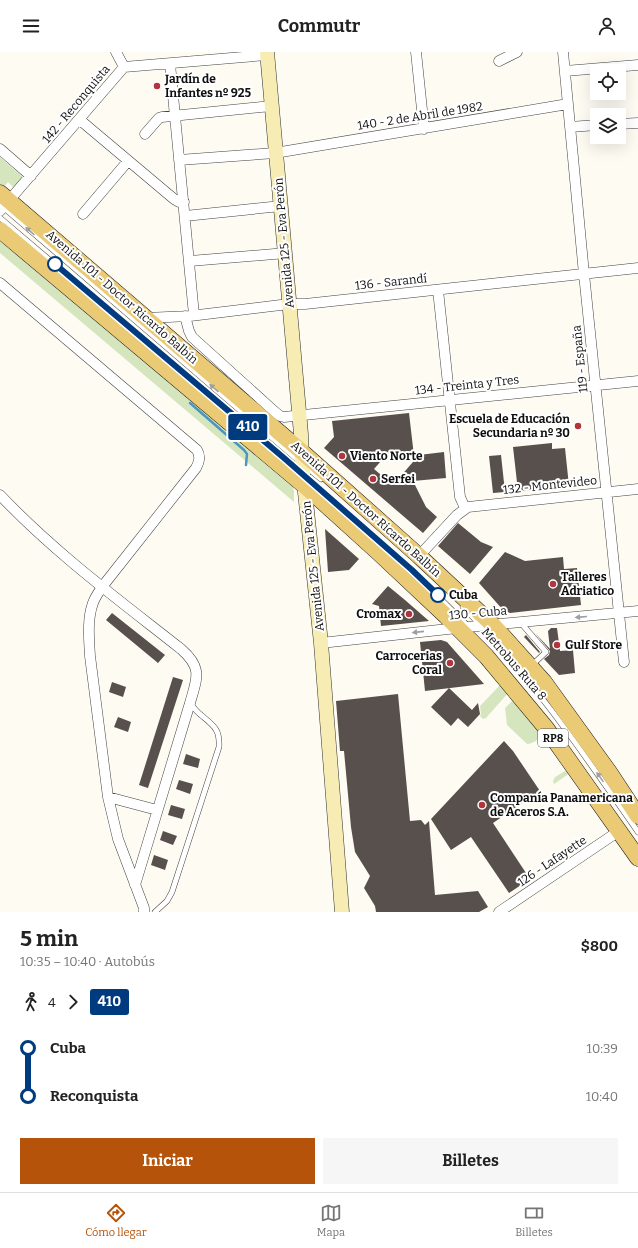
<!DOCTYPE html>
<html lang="es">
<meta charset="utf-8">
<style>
:root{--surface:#fff;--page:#f6f6f6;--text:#222;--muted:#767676;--line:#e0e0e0;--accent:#b45309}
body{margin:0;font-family:Bitter,serif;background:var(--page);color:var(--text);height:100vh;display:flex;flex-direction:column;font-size:15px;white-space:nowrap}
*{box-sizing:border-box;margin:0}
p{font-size:13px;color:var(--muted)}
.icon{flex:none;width:22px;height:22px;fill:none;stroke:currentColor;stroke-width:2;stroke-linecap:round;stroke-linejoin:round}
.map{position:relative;height:860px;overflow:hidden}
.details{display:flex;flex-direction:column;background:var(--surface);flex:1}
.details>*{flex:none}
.badge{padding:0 8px;border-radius:3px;font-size:14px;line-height:26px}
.tools{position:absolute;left:590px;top:12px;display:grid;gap:8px}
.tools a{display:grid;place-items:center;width:36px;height:36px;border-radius:0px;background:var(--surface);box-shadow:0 4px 16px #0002;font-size:20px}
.map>.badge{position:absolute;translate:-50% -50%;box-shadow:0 0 0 2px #fff}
.legs{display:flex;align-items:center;gap:6px;height:44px;padding:0 20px;font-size:13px}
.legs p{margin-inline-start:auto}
.summary{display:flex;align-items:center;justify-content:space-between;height:68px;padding:0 20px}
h1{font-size:22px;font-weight:700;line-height:30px}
.primary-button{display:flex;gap:8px;margin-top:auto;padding:8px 20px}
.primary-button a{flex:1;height:46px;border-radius:0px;background:var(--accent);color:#fff;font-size:16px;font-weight:700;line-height:46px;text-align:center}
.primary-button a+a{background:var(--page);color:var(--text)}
ul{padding:0 20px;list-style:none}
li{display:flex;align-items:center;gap:14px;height:48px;font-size:15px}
li i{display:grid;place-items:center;width:6px;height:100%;margin:0 5px;background:currentColor}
li i::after{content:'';width:10px;height:10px;margin:-5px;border:3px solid;border-radius:50%;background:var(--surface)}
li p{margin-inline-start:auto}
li:first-child i{background:linear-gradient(#0000 50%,currentColor 0)}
li:last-child i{background:linear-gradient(currentColor 50%,#0000 0)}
header{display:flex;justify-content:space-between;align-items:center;height:52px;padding:0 20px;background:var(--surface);font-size:18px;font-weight:700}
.tabs{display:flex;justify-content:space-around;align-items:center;height:56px;border-top:1px solid var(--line);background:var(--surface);font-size:11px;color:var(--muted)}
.tabs a{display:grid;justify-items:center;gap:2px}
.tabs .on{color:var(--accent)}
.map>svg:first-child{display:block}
.green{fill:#d5e6bf}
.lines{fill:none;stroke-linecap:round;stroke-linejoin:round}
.stream{stroke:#4a96c1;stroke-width:2.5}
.building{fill:#57504d}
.lane-casing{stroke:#424242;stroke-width:6}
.street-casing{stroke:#424242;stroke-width:11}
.secondary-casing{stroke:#313131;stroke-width:15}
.primary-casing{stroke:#202020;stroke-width:17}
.lane{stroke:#fff;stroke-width:5}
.street{stroke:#fff;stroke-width:10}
.secondary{stroke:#f7edb4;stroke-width:14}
.primary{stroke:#ebca75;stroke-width:16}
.oneway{fill:#9f9f9f}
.line-1-casing{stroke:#fff;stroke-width:9}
.line-1{stroke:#003b80;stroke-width:6}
.poi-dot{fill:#b2343f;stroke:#fff;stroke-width:1.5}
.stop-1-dot{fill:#fff;stroke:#003b80;stroke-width:2}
.labels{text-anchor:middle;stroke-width:4;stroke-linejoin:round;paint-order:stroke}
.shield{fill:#fff;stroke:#575757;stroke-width:1}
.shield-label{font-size:11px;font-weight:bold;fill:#0f0f0f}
.poi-label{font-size:12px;font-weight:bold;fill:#0f0f0f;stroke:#fff;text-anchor:start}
.street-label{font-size:12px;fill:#0f0f0f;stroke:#fff}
.stop-label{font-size:12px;font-weight:bold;fill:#0f0f0f;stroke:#fff;text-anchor:start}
</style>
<header><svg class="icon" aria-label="menu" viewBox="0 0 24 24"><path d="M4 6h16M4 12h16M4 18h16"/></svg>Commutr<svg class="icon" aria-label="person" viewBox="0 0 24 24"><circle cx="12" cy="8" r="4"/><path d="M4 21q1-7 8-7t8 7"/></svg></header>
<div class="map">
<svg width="638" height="860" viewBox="0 0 638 860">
<rect width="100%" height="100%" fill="#fefbf3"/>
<path class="green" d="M0,105L23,125L14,136L8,130L3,136L0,134Z
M3,187L292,431L294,439V450L0,201V190Z
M501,632L509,640L486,666L483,667L480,664L481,662L480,654Z
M514,647L541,680C541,687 533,692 527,692L507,673L505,656Z
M565,719L570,721L554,732L553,729L555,725Z"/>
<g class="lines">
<path class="stream" d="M190,351L244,398L247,402L246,413"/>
</g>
<path class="building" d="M409,361L414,404L401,405L388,401L374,417L393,433L419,403L444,400L446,426L413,429L426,455L437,465L423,481L324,396L334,385L332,369Z
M552,391V397L565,396L569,434L518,439L513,395Z
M501,403L505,440L493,441L489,404Z
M458,471L481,490L493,495L470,522L438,494Z
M325,477L359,507L349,518L328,520Z
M505,500L525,509L563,505L564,517L577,516L581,553L510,561L504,559L479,531Z
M388,534L405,548L429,569L381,574L379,554L372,552Z
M112,561L165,603L158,611L106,568Z
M551,576H557L560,599L573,598L575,621L559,623L544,607L549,603L550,599L535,581L550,597L548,579Z
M526,583L540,600L539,601L524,585Z
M441,588L447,590L484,632L425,639L420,590Z
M173,625L183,628L148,736L139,733Z
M112,630L126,635L123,645L109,640Z
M449,636L472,658L478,651L480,662L468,675L458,666L451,674L431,655Z
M398,642L410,769L421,768L425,773L429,769L435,843L478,839L488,855L479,860H376L375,854L364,836L370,824L355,800L351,775L344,699H340L336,649Z
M118,665L131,670L128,680L114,675Z
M504,689L513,699L540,739L493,771L530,827L509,841L471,785L451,798L431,767Z
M186,702L200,707L198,716L183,712Z
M179,728L193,732L190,742L176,737Z
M171,753L185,757L182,767L168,763Z
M163,779L177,784L173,793L160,788Z
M154,803L168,808L165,818L151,813Z"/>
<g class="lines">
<g class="lane-casing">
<path id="lane" d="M3,155L299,409
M0,166L170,310
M176,316L294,415
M305,414L321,427
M347,461L411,518L468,574
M463,555C530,623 584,702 638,780
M521,571L546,600L532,613
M155,860L167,849L172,840L219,695C220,677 214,674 201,663C197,660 193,655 190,651"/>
</g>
<g class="street-casing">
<path id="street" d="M116,0L124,15
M416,0L424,77
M563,0L584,222L624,610
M499,9L517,0
M170,12L194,263
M565,19L638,13
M80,68L174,147L179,150H184
M619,72L638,71
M570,75L597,73
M145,82L159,66L162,65L271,54
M0,97L31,124
M179,108L275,101L568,52
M0,159L124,15L267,3
M83,162L128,109
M185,164L281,154
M190,209L286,201
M0,231L197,398C201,405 199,410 196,416L102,535C99,540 95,545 93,551C87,567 89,587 90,604L108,745L118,787L144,856V860
M438,238L460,445L465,456
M185,264L189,279L192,285L275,360L280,364L284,365L638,329
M146,266L190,264L289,252H305L638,216
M0,443C55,501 119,548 181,597C203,616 197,626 190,651L135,833
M419,504L457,463L468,455L638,437
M321,591L457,576L638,559
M108,745L157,758
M499,860L619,779"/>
</g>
<g class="secondary-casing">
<path id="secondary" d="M267,0L301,382L302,412L321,591L342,860"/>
</g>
<g class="primary-casing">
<path id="primary" d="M0,141L301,399L419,504L493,573L544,630L609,720L638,764
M0,178L305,434L379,501L446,564L486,604L546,676L638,806"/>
</g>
<use href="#lane" class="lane"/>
<use href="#street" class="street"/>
<use href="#secondary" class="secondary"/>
<use href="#primary" class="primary"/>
</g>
<defs><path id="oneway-solid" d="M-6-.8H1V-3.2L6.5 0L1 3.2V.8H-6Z"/></defs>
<g class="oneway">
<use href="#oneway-solid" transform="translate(30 179) rotate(-138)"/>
<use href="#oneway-solid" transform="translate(214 336) rotate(-139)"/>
<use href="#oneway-solid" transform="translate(581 565) rotate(175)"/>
<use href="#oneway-solid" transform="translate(418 580) rotate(174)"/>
<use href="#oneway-solid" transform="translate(600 725) rotate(-125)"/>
</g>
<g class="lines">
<g class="line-1-casing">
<path id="line-1" d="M55,212L284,406L412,518L438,543"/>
</g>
<use href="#line-1" class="line-1"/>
</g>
<g class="poi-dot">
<circle cx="157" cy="34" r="4"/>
<circle cx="578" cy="374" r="4"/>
<circle cx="342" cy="404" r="4"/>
<circle cx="373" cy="427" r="4"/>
<circle cx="553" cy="532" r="4"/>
<circle cx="409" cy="562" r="4"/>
<circle cx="557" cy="593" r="4"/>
<circle cx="450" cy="611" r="4"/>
<circle cx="482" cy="753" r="4"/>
</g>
<g class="stop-1-dot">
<circle cx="55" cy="212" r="7"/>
<circle cx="438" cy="543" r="7"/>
</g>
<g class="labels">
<rect class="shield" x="538" y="677" width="30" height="18" rx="3"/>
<g class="shield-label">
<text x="553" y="690">RP8</text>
</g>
<g class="poi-label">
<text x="165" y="31">Jardín de<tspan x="165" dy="14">Infantes nº 925</tspan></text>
<text x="570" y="371" text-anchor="end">Escuela de Educación<tspan x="570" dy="14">Secundaria nº 30</tspan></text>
<text x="350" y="408">Viento Norte</text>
<text x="381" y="431">Serfei</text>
<text x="561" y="529">Talleres<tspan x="561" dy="14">Adriatico</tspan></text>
<text x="401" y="566" text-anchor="end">Cromax</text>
<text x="565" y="597">Gulf Store</text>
<text x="442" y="608" text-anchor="end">Carrocerias<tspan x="442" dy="14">Coral</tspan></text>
<text x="490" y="750">Companía Panamericana<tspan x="490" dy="14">de Aceros S.A.</tspan></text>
</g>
<g class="street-label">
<text transform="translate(76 52) rotate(-50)" y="4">142 - Reconquista</text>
<text transform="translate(420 64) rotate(-9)" y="4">140 - 2 de Abril de 1982</text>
<text transform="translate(284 191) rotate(-95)" y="4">Avenida 125 - Eva Perón</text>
<text transform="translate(391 230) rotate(-6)" y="4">136 - Sarandí</text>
<text transform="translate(122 245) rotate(41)" y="4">Avenida 101 - Doctor Ricardo Balbín</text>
<text transform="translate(580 307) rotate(-96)" y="4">119 - España</text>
<text transform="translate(467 333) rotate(-6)" y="4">134 - Treinta y Tres</text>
<text transform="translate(550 433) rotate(-6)" y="4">132 - Montevideo</text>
<text transform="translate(366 457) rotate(42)" y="4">Avenida 101 - Doctor Ricardo Balbín</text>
<text transform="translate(313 514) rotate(-96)" y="4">Avenida 125 - Eva Perón</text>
<text transform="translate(478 561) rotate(-5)" y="4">130 - Cuba</text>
<text transform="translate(514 612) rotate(49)" y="4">Metrobus Ruta 8</text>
<text transform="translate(552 809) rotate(-34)" y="4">126 - Lafayette</text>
</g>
<g class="stop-label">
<text x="449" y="547">Cuba</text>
</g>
</g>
</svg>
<div class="tools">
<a><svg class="icon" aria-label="locate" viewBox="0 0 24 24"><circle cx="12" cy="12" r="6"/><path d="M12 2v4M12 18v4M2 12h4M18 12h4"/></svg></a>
<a><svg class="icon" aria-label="layers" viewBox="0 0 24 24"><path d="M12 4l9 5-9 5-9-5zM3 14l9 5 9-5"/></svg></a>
</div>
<b class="badge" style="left:248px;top:375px;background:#003b80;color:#fff">410</b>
</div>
<section class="details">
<div class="summary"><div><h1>5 min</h1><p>10:35 – 10:40 · Autobús</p></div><b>$800</b></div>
<div class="legs"><svg class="icon" aria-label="walk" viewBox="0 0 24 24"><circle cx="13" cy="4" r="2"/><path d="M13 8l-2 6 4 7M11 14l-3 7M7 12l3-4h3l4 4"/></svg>4<svg class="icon" aria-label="forward" viewBox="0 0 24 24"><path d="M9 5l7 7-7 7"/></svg><b class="badge" style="background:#003b80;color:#fff">410</b></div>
<ul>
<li><i style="color:#003b80"></i><b>Cuba</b><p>10:39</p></li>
<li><i style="color:#003b80"></i><b>Reconquista</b><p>10:40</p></li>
</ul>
<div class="primary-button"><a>Iniciar</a><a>Billetes</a></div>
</section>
<nav class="tabs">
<a class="on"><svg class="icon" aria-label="directions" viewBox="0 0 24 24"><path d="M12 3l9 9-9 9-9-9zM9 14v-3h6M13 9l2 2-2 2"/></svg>Cómo llegar</a>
<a><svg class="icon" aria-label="map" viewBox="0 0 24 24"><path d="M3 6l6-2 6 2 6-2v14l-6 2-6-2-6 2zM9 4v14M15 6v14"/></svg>Mapa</a>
<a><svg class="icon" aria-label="tickets" viewBox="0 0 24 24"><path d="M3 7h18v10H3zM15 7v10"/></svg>Billetes</a>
</nav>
